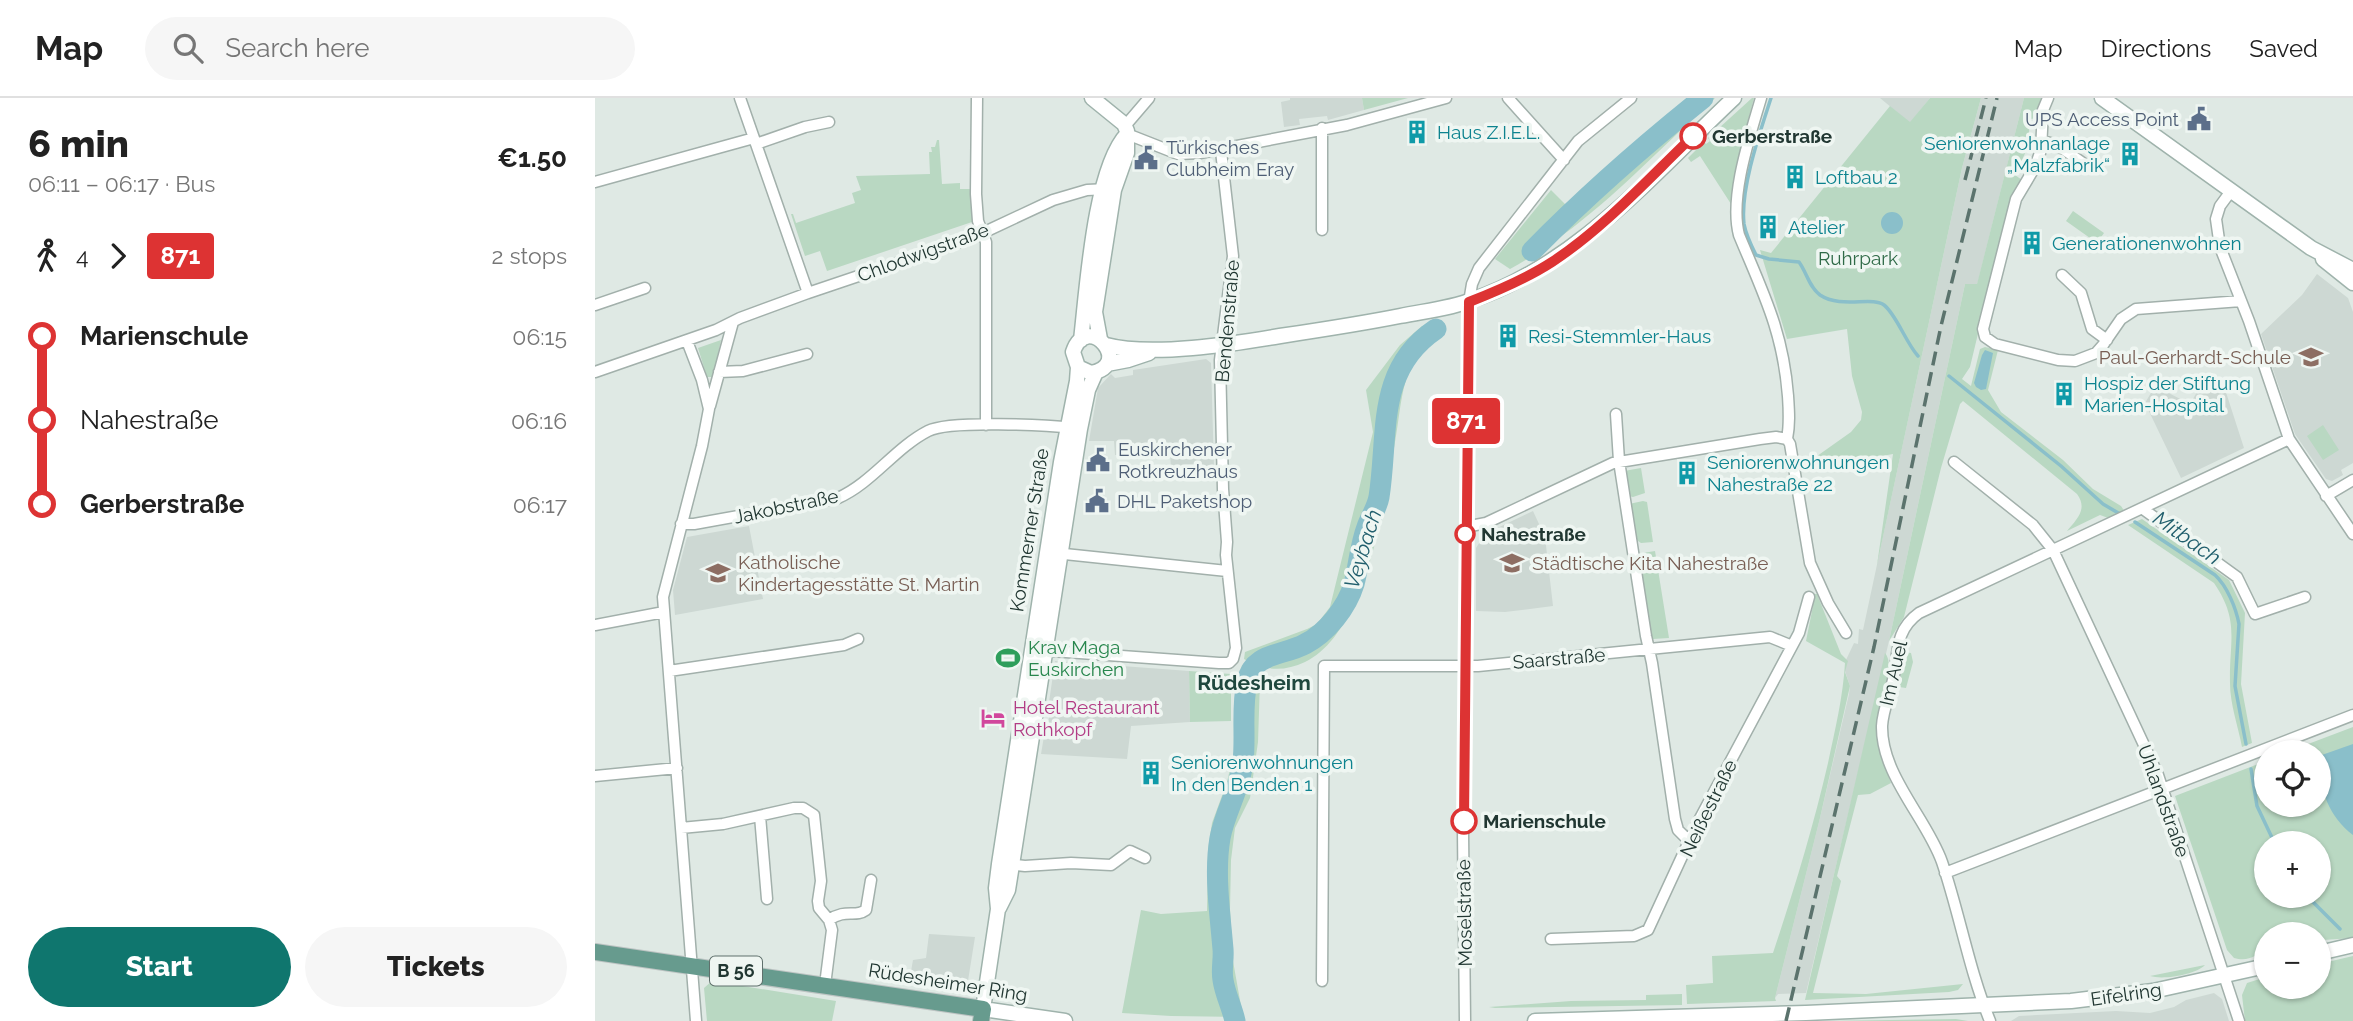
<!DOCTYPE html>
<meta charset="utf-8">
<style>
:root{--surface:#fff;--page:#f6f6f6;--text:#222;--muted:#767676;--line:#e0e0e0;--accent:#0f766e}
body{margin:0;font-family:Raleway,sans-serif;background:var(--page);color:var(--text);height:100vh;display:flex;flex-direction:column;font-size:26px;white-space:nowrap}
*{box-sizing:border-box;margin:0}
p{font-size:23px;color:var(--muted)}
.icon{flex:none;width:38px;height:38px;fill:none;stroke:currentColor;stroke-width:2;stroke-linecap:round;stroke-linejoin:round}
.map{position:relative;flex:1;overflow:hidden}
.panel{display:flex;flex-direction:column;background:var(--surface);width:595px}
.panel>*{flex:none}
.badge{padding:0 14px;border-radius:5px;font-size:24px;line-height:46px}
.fabs{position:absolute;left:1659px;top:642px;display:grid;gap:14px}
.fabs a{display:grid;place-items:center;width:77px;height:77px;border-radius:50%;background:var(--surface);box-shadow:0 2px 5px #0004;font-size:35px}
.map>.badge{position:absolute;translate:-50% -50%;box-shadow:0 0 0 4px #fff}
.legs{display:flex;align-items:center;gap:10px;height:77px;padding:0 28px;font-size:23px}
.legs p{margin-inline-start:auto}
.summary{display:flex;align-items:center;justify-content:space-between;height:119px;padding:0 28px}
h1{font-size:38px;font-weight:800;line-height:52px}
.button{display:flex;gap:14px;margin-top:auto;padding:14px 28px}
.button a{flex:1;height:80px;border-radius:42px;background:var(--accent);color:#fff;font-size:28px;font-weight:800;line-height:80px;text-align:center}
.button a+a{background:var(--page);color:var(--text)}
ul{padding:0 28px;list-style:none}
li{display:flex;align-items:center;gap:24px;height:84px;font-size:26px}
li i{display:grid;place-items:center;width:10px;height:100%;margin:0 9px;background:currentColor}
li i::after{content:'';width:18px;height:18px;margin:-9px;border:5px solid;border-radius:50%;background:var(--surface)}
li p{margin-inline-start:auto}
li:first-child i{background:linear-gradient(#0000 50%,currentColor 0)}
li:last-child i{background:linear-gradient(currentColor 50%,#0000 0)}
header{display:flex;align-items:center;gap:42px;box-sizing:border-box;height:98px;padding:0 35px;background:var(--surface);border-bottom:2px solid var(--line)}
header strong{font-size:33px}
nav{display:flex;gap:38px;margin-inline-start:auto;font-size:24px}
.search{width:490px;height:63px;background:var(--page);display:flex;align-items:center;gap:18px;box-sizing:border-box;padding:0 24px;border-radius:38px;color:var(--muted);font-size:26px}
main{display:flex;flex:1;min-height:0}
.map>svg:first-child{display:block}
.built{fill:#cdd8d3}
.green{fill:#b9d8c2;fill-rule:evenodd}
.water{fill:#8abfca}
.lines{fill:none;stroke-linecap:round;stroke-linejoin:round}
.stream{stroke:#8abfca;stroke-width:3.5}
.river{stroke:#8abfca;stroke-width:21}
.street-casing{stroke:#a2b0ab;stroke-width:13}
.secondary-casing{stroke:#9fb3ac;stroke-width:17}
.primary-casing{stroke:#bcc3c2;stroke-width:18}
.street{stroke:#fff;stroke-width:10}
.secondary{stroke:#fff;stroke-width:14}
.primary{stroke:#679b8e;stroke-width:16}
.rail{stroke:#5b736d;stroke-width:3.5;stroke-dasharray:14 7;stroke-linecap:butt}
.line-1-casing{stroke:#fff;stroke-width:16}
.line-1{stroke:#d33;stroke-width:10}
.stop-1-dot{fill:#fff;stroke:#d33;stroke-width:3.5}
.labels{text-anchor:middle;stroke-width:7;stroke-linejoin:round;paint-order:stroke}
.shield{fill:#eff6f2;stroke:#5f706c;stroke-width:2}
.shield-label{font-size:18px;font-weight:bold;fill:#213732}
.service-label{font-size:19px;fill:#4e5e75;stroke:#eff6f2;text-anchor:start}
.culture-label{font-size:19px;fill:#0d838f;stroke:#eff6f2;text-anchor:start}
.stop-label{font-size:19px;font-weight:bold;fill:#213732;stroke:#eff6f2;text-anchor:start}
.street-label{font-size:19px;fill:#213732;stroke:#eff6f2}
.park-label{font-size:19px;fill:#2f6a47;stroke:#eff6f2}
.education-label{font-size:19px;fill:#785e54;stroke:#eff6f2;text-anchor:start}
.leisure-label{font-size:19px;fill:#27864d;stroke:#eff6f2;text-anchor:start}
.hotel-label{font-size:19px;fill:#b23c85;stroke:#eff6f2;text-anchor:start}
.water-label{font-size:21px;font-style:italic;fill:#215f6d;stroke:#eff6f2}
.neighbourhood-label{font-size:21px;font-weight:bold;fill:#1f473e;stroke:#eff6f2}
</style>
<header>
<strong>Map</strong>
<div class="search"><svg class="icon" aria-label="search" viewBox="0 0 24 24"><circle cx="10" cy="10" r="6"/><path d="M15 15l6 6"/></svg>Search here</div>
<nav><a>Map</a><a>Directions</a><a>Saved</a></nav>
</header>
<main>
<section class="panel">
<div class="summary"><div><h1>6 min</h1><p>06:11 – 06:17 · Bus</p></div><b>€1.50</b></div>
<div class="legs"><svg class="icon" aria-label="walk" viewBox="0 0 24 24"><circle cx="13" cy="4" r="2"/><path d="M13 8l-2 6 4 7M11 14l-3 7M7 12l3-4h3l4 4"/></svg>4<svg class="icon" aria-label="forward" viewBox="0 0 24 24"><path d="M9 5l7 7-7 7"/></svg><b class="badge" style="background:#d33;color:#fff">871</b><p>2 stops</p></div>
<ul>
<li><i style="color:#d33"></i><b>Marienschule</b><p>06:15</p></li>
<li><i style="color:#d33"></i><span>Nahestraße</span><p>06:16</p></li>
<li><i style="color:#d33"></i><b>Gerberstraße</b><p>06:17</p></li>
</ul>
<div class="button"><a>Start</a><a>Tickets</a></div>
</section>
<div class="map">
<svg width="1758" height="923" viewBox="0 0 1758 923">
<rect width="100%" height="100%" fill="#dfe9e4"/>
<path class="built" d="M695,0H767L769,12L733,22L732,18L704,21L705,27L689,29L686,4L695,2Z
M1285,0H1335L1315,25Z
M1386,0H1429L1382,187L1370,186L1294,543L1211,895L1183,896L1180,900L1225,720L1254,596L1255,588L1250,573L1251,562L1259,545L1263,546L1264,531L1268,532L1367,70Z
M1722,176L1753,200L1758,214V365L1746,372L1748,377L1737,383L1731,381L1700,336L1666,236L1707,197Z
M611,261L616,265L619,370H576L575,355L520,357L519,343H494L503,290L516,276L520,280L538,277V272Z
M1609,282H1627L1649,350L1586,380L1550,305L1560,288L1595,306Z
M938,413L950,439L958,508L910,514L881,513V450L890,436Z
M154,428L168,501L80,517L78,492L92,439Z
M460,563L594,573L595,624L536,628L532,661L446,656L451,626H453L454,619L452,618Z
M334,836L380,839L372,889L366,893L314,885L318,862L331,860Z
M1619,895L1627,901L1634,923H1416L1424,918L1521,913L1555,915L1579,909L1591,902Z"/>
<path class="green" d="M767,0H813L769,12Z
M1095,0H1120L1091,27L1089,25L1085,29L1087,31C1033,83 981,135 915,171L900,161L956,92L971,107Z
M1157,0H1159L1142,64L1136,106L1105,58L1096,64L1093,60L1109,44L1111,46L1115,43L1113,40Z
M1335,0H1386L1367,70L1282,467L1298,356L1209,372L1208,368L1256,334L1266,322L1267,314L1257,278L1252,231L1192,241L1165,152L1176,155L1295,8L1315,24Z
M1429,0H1448L1444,20L1435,21L1433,49L1420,77L1427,82L1419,95L1412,115L1375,269L1367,281L1376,288L1385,251L1390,249L1403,252L1393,292L1406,314L1468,362L1498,391L1526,408L1530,414L1516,421L1505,417L1472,433C1482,421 1493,411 1482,396L1368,303L1365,306L1346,370L1309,519L1294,543L1370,186H1382Z
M342,42H344L347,86L365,85V91H376L377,124L232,173L225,153L210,158L196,116H198L201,125L260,105L257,95L266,92L261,78L335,76L334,54H337L336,49H340Z
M1478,113L1509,135L1502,145L1471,123Z
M827,228L846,232L845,236C836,243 825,250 819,261C806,286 805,317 800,344C790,405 771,535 710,564C689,574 669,573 649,561L650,554L712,531L722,526L735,509L778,334L771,292L805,247Z
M126,242L118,279H112L103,250Z
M1728,327L1744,352L1728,362L1712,338Z
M1046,370L1050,395L1038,399L1033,398L1029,373Z
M1048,403L1052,404L1058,444L1046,445L1040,441L1034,406Z
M1547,421L1634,482L1650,515L1646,586L1657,645L1647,649C1643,628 1635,606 1635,585C1634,543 1645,523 1619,485L1533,427Z
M1060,453L1074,540L1058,541L1055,539L1042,456Z
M1216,496H1222L1246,556L1253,563L1250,574L1255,588L1225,720L1180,900L1181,903L1092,906L1091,887L1118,885L1117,858L1178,855C1199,792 1218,730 1233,665C1240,632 1248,599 1250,565L1211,543L1218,508Z
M1308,554L1316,555L1318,564L1311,590L1304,589Z
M1290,555C1302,569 1283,611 1282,631C1282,649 1289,667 1296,685L1275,696L1263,697L1242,778L1246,783L1218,895L1271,896L1368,886L1363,892L1354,894L1210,902Z
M647,567L667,573L669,577L665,583L663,644L655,700L640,730L636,762L635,811L638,863L648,919L576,918L527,915L546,812L566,816L612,813L613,752L617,725L632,684L641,646V595Z
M594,573L636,576V623L595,624Z
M1758,629V840L1728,842L1724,841V836H1671V849C1662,858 1653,864 1639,860L1632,852L1580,698L1671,663V707H1724V654H1692ZM1671,746H1724V798H1671Z
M1758,858V923H1650L1647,897L1652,885L1671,879V889H1724V866Z
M1610,867C1600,877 1568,882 1555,878Z
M117,883L241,903L237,923H112L109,890Z
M1087,896V907L900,910L894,909L976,903L1051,902V897Z
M1361,921L1373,923H1228Z"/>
<path class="water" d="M1286 125a11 11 0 1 1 22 0a11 11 0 1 1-22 0Z
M1390,252L1398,255L1391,291L1386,292L1381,289L1379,285L1387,257Z
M1758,646V737C1732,717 1724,689 1724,658Z"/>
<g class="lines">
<path class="stream" d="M1176,0C1165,34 1145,91 1149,126C1151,137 1156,147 1161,157L1174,161L1204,164C1212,175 1214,189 1225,197C1246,211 1277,198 1289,207C1301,216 1311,245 1323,258
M1354,278L1466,368L1508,406L1525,416
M1540,424L1620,477C1632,488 1641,510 1644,526L1640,588L1651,646
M1656,671L1662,708L1680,746
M1712,798L1745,831"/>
<path class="river" d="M937,153C991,98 1048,48 1108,0
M640,923C637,909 630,896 628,882C626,872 629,861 628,851C625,815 619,775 625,740C630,713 645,691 648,664C651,638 646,610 652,584C658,554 688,558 710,546C732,535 752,509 759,486C764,467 765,447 772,429C776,418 782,410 784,399C794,336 780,272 841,231"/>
<g class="street-casing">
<path id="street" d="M145,0L213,195
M382,0L381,96L383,123L391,144V327
M913,0L969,62
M1166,0C1155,38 1134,99 1144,137C1168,195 1188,233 1193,298C1194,313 1195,326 1192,341
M1453,0L1448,12L1446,52L1440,69L1421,101L1388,231L1390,239L1400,246L1463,262L1480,263L1501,255L1508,247L1526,221L1541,211L1646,203
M530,28L554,0
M727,30V132
M532,36L583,56L605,55L752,27L851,0
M1448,43L1462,47L1488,65
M161,46L210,29L234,24
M0,84L159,40
M1636,93L1625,108L1621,121L1625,149L1654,223L1694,341L1758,436
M1467,177L1486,195L1497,231L1512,242
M0,207L50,190
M92,243L107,282L114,311L107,348L68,499L101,923
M0,274L121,232L145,220L213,195L379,139L458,102L492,92L513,91
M124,274L148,273L212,256
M115,308L138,224
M1021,316L1024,363L1051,538L1057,565L1080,721L1083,732L1095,744
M1192,341L1195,346L1215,465L1233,505L1251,535
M1359,364L1438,427L1458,452L1563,677L1644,923
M1731,398L1758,382
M1548,411L1642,479L1660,516L1710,499
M86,426H99L243,400C277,385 300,350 333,333C354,322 451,327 478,330
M870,429L891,425L1018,365L1165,341L1181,339L1192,341
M460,455L632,473
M0,527L69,514
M443,552L624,565H634L638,561L641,550L631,457L632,444L628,391L625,262L638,158L626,53
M74,573L249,547L263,541
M0,678L82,670
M165,718L172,801
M86,730L128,726L199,710H208L219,717L226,783L223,803L224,810L234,822L237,832L230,887
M410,766L430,768L476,765L516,767L535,753L550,760
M1350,775L1758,617
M234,822C251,810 260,820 271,812L276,782
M956,841L1039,838L1053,832L1102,726L1204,535L1214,499
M727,883L729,568H883L1175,539L1197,548
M870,923L868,733L874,204L877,186L884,170L983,43L1036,0
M1395,923C1374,872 1365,817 1347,764C1332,721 1286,677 1287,628C1288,609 1298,590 1300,571C1303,548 1303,530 1324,515L1694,341"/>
</g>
<g class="secondary-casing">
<path id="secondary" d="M497,0L529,26L532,33V55L519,92L500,214L505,241
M1507,0L1716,150L1758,172
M1728,161L1758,185
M486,242C492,192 499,71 532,36
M511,247C556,259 638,246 685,238C725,232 765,226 805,218C829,213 854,211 877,202C983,166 1059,75 1139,0
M512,266L533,262L554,255
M404,810L413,792L417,767L485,331L493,292L501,274
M1724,855L1758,847
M470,923L388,911L403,811L401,790L404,766L466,364L482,283L483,269L478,254C492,212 540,267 496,275L483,269
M940,923L1211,915L1476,903L1558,893L1671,868"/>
</g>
<g class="primary-casing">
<path id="primary" d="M0,854L388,911L386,923"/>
</g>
<use href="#street" class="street"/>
<use href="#secondary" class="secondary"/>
<use href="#primary" class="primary"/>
<path class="rail" d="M1370,82L1391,0
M1191,923L1279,549L1346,228L1402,0"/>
</g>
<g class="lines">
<g class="line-1-casing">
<path id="line-1" d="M869,723L874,204C902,193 931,181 957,164C1009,130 1053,81 1098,38"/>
</g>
<use href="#line-1" class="line-1"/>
</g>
<defs>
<g id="civic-bare" transform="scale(1.89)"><path d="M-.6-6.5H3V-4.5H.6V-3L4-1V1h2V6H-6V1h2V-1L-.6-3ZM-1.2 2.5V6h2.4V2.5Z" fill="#5c6f8a" stroke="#eff6f2" stroke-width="2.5" paint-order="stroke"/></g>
<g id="building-bare" transform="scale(1.89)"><path d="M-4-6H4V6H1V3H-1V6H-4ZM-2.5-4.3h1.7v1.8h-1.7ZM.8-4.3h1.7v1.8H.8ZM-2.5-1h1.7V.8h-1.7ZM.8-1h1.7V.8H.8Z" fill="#0f9aa8" stroke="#eff6f2" stroke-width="2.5" paint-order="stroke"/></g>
<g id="school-bare" transform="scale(1.89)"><path d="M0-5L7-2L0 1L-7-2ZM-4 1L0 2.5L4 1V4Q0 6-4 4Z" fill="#8d6e63" stroke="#eff6f2" stroke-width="2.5" paint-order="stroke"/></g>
<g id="stadium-bare" transform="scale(1.89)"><path d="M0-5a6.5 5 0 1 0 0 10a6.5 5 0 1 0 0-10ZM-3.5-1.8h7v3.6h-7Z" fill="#2e9e5b" stroke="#eff6f2" stroke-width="2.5" paint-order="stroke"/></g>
<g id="hotel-bare" transform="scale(1.89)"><path d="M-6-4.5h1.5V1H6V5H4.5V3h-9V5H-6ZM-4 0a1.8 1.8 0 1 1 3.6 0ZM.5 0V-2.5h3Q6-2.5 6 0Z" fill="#d1479c" stroke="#eff6f2" stroke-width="2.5" paint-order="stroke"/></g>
</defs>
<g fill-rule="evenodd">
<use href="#civic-bare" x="1604" y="21"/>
<use href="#building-bare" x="822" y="34"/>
<use href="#building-bare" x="1535" y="56"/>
<use href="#civic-bare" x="551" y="60"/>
<use href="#building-bare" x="1200" y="79"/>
<use href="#building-bare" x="1173" y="129"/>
<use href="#building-bare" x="1437" y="145"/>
<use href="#building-bare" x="913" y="238"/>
<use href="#school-bare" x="1716" y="259"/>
<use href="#building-bare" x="1469" y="296"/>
<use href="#civic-bare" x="503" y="362"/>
<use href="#building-bare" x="1092" y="375"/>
<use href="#civic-bare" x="502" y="403"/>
<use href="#school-bare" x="917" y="465"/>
<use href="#school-bare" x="123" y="475"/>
<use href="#stadium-bare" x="413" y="560"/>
<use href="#hotel-bare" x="398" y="620"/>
<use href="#building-bare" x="556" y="675"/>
</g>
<g class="stop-1-dot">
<circle cx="1098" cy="38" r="12"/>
<circle cx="870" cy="436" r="9"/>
<circle cx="869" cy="723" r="12"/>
</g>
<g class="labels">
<rect class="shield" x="115" y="858.5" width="52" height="29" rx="5"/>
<g class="shield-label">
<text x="141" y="879">B 56</text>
</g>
<g class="service-label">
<text x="1584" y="28" text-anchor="end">UPS Access Point</text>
<text x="571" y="56">Türkisches<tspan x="571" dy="22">Clubheim Eray</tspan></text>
<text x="523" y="358">Euskirchener<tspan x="523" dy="22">Rotkreuzhaus</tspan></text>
<text x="522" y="410">DHL Paketshop</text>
</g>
<g class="culture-label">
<text x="842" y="41">Haus Z.I.E.L.</text>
<text x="1515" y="52" text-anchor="end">Seniorenwohnanlage<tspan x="1515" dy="22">„Malzfabrik“</tspan></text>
<text x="1220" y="86">Loftbau 2</text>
<text x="1193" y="136">Atelier</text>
<text x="1457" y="152">Generationenwohnen</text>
<text x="933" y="245">Resi-Stemmler-Haus</text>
<text x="1489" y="292">Hospiz der Stiftung<tspan x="1489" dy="22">Marien-Hospital</tspan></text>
<text x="1112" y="371">Seniorenwohnungen<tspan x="1112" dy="22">Nahestraße 22</tspan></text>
<text x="576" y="671">Seniorenwohnungen<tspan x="576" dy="22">In den Benden 1</tspan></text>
</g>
<g class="stop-label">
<text x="1117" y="45">Gerberstraße</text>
<text x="886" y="443">Nahestraße</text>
<text x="888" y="730">Marienschule</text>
</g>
<g class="street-label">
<text transform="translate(328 154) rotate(-20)" y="7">Chlodwigstraße</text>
<text transform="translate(632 223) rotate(-85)" y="7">Bendenstraße</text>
<text transform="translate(191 408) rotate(-12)" y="7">Jakobstraße</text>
<text transform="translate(434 432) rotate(-81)" y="7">Kommerner Straße</text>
<text transform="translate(964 560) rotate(-5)" y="7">Saarstraße</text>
<text transform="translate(1298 575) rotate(-77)" y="7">Im Auel</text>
<text transform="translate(1569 703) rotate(70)" y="7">Uhlandstraße</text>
<text transform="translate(1113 710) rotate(-64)" y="7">Neißestraße</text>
<text transform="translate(869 815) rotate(-91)" y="7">Moselstraße</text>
<text transform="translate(353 884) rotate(9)" y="7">Rüdesheimer Ring</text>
<text transform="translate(1531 896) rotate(-8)" y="7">Eifelring</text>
</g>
<g class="park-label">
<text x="1263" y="167">Ruhrpark</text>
</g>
<g class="education-label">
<text x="1696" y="266" text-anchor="end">Paul-Gerhardt-Schule</text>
<text x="143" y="471">Katholische<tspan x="143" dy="22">Kindertagesstätte St. Martin</tspan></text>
<text x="937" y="472">Städtische Kita Nahestraße</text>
</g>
<g class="leisure-label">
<text x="433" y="556">Krav Maga<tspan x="433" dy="22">Euskirchen</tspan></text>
</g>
<g class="hotel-label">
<text x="418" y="616">Hotel Restaurant<tspan x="418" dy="22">Rothkopf</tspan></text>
</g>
<g class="water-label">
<text transform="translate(1592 440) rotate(35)" y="7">Mitbach</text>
<text transform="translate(768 451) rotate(-73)" y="7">Veybach</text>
</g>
<g class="neighbourhood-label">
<text x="659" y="592">Rüdesheim</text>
</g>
</g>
</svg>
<div class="fabs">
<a><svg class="icon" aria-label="locate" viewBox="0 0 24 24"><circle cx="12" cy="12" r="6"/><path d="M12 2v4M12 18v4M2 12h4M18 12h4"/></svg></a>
<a>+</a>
<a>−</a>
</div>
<b class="badge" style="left:871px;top:323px;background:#d33;color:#fff">871</b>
</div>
</main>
